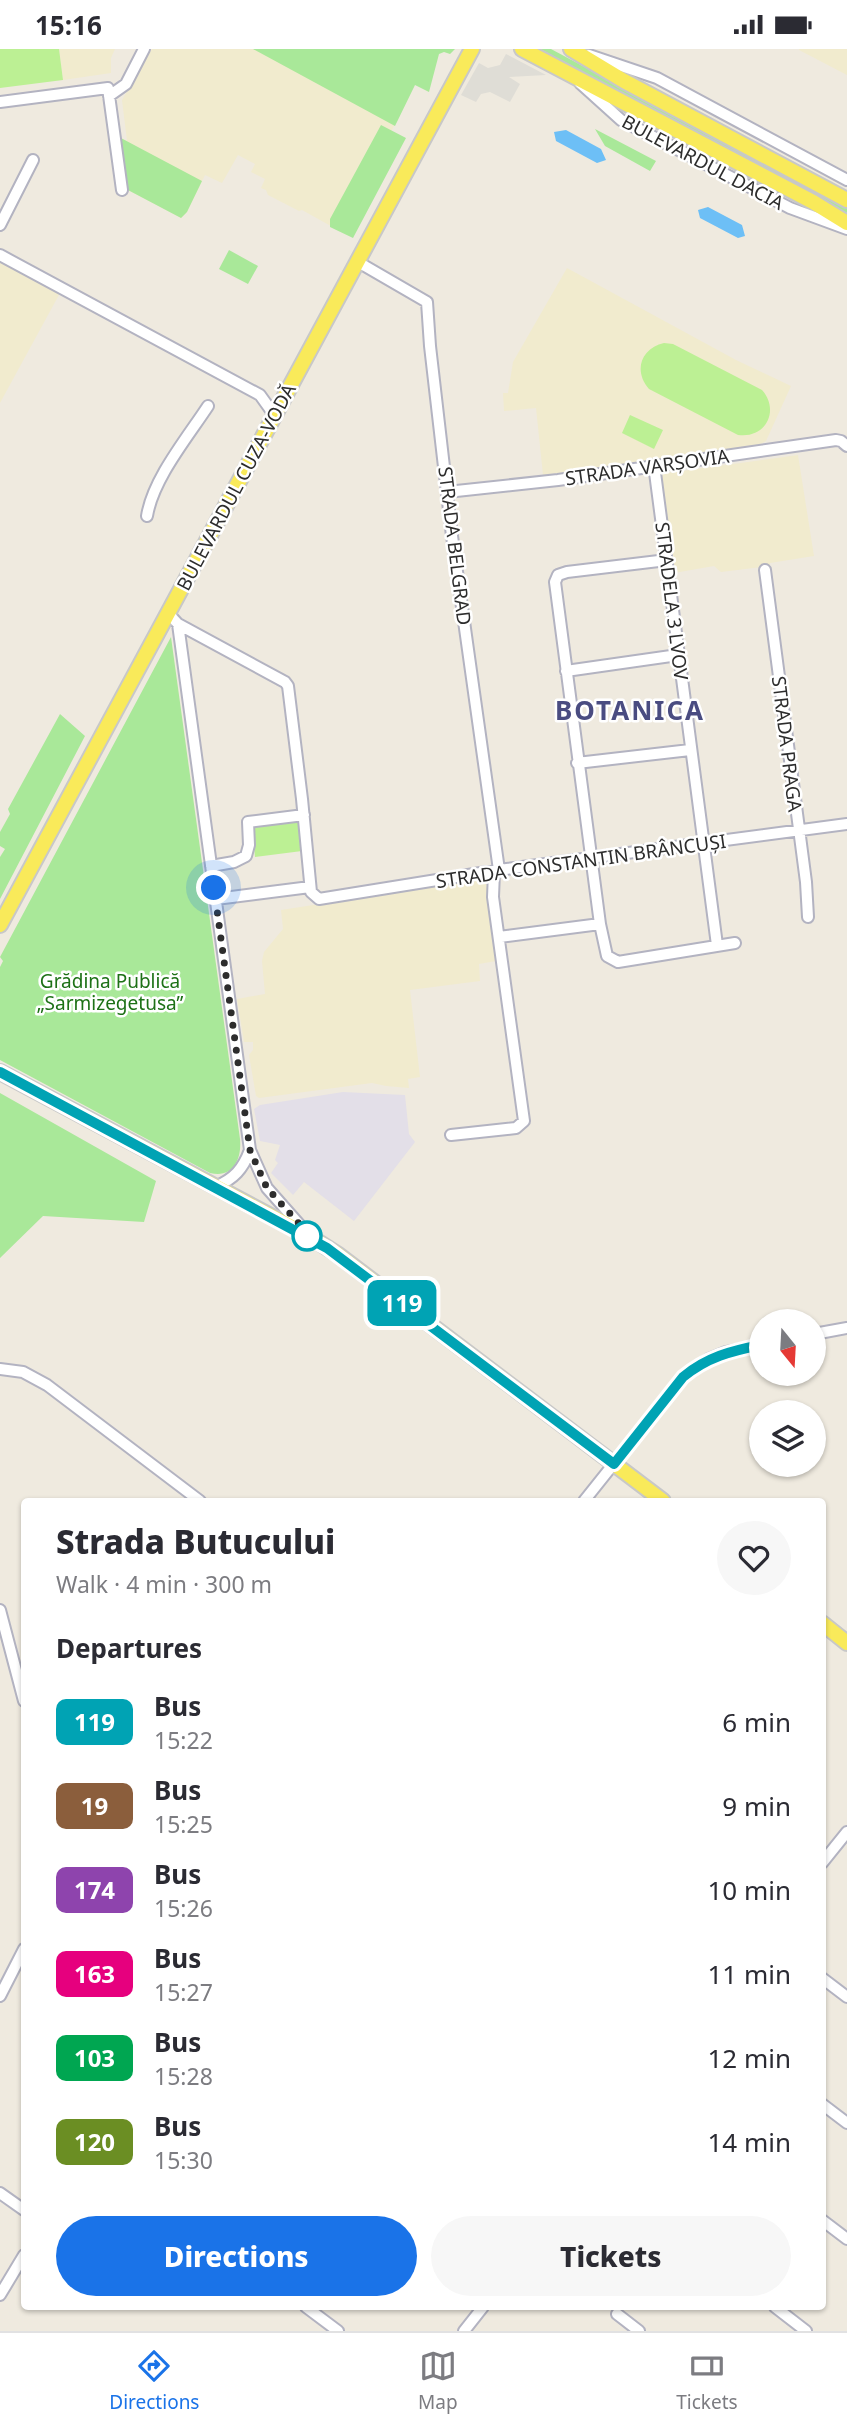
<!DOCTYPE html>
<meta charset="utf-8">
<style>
:root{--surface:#fff;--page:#f7f7f7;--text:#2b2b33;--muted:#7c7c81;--line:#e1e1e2;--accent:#1a73e8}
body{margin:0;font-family:"Noto Sans",sans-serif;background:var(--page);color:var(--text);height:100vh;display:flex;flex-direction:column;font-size:26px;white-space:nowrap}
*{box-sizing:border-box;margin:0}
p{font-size:23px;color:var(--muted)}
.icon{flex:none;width:38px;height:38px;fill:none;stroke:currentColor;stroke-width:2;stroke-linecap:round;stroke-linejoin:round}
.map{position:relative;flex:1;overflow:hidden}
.details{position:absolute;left:21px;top:1449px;width:805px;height:812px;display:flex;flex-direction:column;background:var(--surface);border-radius:7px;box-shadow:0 2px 5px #0004}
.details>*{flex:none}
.badge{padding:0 14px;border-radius:10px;font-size:24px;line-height:46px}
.needle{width:46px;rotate:162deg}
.buttons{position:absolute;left:749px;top:1260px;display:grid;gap:14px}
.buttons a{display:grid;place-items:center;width:77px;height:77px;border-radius:50%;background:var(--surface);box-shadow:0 2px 5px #0004;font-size:35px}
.you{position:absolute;width:35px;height:35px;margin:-18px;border:5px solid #fff;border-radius:50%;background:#1a73e8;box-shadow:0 0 0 10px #1a73e833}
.map>.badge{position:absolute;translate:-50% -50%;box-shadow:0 0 0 4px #fff}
h2{padding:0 35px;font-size:26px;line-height:63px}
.round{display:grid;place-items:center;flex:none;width:74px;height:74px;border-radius:37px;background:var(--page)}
.head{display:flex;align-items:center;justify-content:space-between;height:119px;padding:0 35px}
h1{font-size:33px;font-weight:800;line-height:52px}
.action{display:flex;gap:14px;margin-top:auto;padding:14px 35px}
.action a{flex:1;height:80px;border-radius:42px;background:var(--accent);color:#fff;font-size:28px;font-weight:800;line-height:80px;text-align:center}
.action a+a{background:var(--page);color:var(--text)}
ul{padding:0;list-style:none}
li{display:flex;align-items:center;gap:21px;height:84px;padding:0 35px}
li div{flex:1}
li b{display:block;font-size:26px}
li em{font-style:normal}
li .badge{min-width:77px;font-weight:700;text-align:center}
.status{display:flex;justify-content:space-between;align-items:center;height:49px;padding:0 35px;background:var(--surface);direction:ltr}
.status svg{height:19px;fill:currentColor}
.tab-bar{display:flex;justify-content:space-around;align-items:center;height:98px;border-top:2px solid var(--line);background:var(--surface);font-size:19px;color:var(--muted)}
.tab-bar a{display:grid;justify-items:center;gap:4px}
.tab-bar .on{color:var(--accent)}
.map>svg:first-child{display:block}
.industrial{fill:#e3dfe8}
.education{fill:#f1ebce}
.green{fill:#a9e899}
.pitch{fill:#bcf094}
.plaza{fill:#dfddd6}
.water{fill:#6dbff6}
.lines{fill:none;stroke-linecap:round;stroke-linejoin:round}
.minor-casing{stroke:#b3b3c1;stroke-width:14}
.major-casing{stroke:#c8c8c8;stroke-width:18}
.minor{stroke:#fff;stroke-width:10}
.major{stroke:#f9ea5a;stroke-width:14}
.line-casing{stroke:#fff;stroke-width:16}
.line{stroke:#00a3b4;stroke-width:10}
.walk{stroke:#2d2d2d;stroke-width:7;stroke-dasharray:0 12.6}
.stop-dot{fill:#fff;stroke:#00a3b4;stroke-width:3.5}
.labels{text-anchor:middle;stroke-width:5;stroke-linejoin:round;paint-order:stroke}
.street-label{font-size:19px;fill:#2d2d2d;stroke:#fff}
.park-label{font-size:19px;fill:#1d7116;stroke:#fff}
.district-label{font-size:26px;font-weight:bold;letter-spacing:2px;fill:#4a4c81;stroke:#fff}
</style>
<div class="status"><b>15:16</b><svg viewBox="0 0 49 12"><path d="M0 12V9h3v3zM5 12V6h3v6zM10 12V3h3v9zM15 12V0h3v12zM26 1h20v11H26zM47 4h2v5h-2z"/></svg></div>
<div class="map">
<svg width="847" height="2282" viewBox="0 0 847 2282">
<rect width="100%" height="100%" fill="#efeadf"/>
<path class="industrial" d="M343,1043L405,1046L409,1085L415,1093L354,1172L304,1133L293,1146L271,1124L278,1114L275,1111L280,1096L260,1092L254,1060L260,1056Z"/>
<path class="education" d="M59,0H115L111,9V24L63,31Z
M152,0H431L393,79L338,181L302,161L299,162L268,146L266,141L261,139L265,130L251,123L255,115L238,106L222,134L205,126L187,163L181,169L126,140L119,88L127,92L122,51Z
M799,0H847V26L799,1Z
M0,213L60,244L0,354Z
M567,219L736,311L791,337L766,392L757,397L543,426L536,359L504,362L503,344H508L513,313Z
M798,406L814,507L770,514V517L721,523L714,517L674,524L660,425Z
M481,830L486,832L496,912L479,915L480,932L410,941L420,1028L408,1030L409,1039L386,1037L372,1034L259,1049L256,1047L249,1006L253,1001V993H244L237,950L265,945L262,912L264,903L283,880L281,861Z"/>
<path class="green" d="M253,0H455L450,5L444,3L439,5L429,43L415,36L395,77Z
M540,0H551L847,158V164Z
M381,76L406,89L353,189L330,178V170Z
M595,80L656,112L650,122L605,97Z
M119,88L202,132L187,163L181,169L126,140Z
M229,201L258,217L248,235L219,220Z
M171,588L240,1090C242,1110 233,1130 210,1124L0,1011V918L3,912L0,908Z
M60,665L85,687L0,850V808L5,800L0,797V783L10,765L8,760Z
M0,1044L156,1132L144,1173L43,1167L0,1209Z"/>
<path class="pitch" d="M0,0H59L63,31L0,39Z
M664,294L673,295L762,341C780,361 766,390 738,386L649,340C633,322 641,299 664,294Z
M630,366L663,381L654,400L622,384Z
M299,770L302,802L255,808L252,776Z"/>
<path class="plaza" d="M506,5L546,26L509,28L520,35L510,53L490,43L481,45L476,53L461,46L479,14L488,19L500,16Z"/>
<path class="water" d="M566,81L601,100L606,111L597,114L556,92L554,83Z
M708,158L742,176L745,187L738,189L700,169L698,161Z"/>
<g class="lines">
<g class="minor-casing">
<path id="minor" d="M589,6L657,29L847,131
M580,34L621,71L790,159L847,180
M109,47L126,35L144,0
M0,53L108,39L122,141
M0,176L33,111
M0,206L260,346L275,367
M358,213L427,253L430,297L452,487L499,821
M654,416L717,896
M447,443L558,431L836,391L841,392L847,397
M147,467C153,430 187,389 208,357
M667,511L567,523L558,526L555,533L600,875L607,907L618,913L735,894
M765,521L806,833L808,868
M168,564L178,575L250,1101L267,1139L305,1182
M178,575L285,633L288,637L302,750L311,843L319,850L499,821L847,775
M566,622L678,606
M577,714L690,701
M211,817L234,813L246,807L249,796L248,773L304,766
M216,850L310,838
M499,888L600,875
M451,1086L516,1079L524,1072L493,848L494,823
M215,1138C234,1130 243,1120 250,1101
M814,1285L847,1279
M0,1320L23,1323L47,1336L200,1452
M584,1452L683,1328L709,1310L726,1303L761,1296
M0,1561L24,1652
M822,1814L847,1783
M822,1929L847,1948
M0,1947L24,1900
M822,2055L847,2074
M0,2144L24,2161
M822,2171L847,2190
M0,2246L24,2206
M306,2258L338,2282
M775,2258L806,2282
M617,2265L639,2282
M464,2282L483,2258"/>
</g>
<g class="major-casing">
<path id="major" d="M522,0L813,153L847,174
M571,0L624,32L847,151
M0,876L472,0
M0,1023L312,1189L337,1205L663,1452
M822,1574L847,1594"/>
</g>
<use href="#minor" class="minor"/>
<use href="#major" class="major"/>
</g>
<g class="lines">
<g class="line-casing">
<path id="line" d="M0,1023L327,1199L614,1415L683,1328C707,1308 731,1302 761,1296"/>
</g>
<use href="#line" class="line"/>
<path class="walk" d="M214,839L250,1101L267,1139L312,1189L307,1187"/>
</g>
<circle class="stop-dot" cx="307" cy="1187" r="14"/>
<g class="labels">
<g class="street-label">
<text transform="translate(703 113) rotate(28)" y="7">BULEVARDUL DACIA</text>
<text transform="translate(647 418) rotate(-8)" y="7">STRADA VARȘOVIA</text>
<text transform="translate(236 438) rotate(-62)" y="7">BULEVARDUL CUZA-VODĂ</text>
<text transform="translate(455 497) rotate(83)" y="7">STRADA BELGRAD</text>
<text transform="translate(672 552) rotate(83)" y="7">STRADELA 3 LVOV</text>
<text transform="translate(787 695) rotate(83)" y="7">STRADA PRAGA</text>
<text transform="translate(581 812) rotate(-8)" y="7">STRADA CONSTANTIN BRÂNCUȘI</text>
</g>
<g class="park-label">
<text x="110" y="939">Grădina Publică<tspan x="110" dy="22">„Sarmizegetusa”</tspan></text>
</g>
<g class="district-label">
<text x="630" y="671">BOTANICA</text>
</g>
</g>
</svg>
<div class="buttons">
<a><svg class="needle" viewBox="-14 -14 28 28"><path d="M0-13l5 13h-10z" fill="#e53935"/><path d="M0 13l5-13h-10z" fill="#7c7c81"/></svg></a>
<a><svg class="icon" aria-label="layers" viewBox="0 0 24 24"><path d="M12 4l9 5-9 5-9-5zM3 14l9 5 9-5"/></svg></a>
</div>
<div class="you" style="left:214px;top:839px"></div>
<b class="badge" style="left:402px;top:1254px;background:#00a3b4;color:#fff">119</b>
<section class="details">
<div class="head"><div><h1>Strada Butucului</h1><p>Walk · 4 min · 300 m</p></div><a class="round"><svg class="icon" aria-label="heart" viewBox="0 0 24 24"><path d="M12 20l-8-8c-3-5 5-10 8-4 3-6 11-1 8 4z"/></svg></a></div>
<h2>Departures</h2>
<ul>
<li><span class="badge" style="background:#00a3b4;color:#fff">119</span><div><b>Bus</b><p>15:22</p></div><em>6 min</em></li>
<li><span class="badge" style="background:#8b5e3c;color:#fff">19</span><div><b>Bus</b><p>15:25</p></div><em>9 min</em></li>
<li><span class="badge" style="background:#8e44ad;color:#fff">174</span><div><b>Bus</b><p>15:26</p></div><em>10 min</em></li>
<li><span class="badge" style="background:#e6007e;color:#fff">163</span><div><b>Bus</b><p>15:27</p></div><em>11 min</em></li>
<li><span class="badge" style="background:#00a651;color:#fff">103</span><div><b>Bus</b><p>15:28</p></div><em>12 min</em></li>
<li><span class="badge" style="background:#6b8e23;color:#fff">120</span><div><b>Bus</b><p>15:30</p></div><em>14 min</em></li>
</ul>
<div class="action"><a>Directions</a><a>Tickets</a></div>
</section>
</div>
<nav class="tab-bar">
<a class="on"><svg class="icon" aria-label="directions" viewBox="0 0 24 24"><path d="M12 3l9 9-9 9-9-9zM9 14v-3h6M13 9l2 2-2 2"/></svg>Directions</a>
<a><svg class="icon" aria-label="map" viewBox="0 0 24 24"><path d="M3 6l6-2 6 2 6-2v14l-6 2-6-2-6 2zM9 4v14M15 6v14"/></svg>Map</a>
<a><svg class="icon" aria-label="tickets" viewBox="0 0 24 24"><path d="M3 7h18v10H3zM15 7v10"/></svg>Tickets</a>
</nav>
